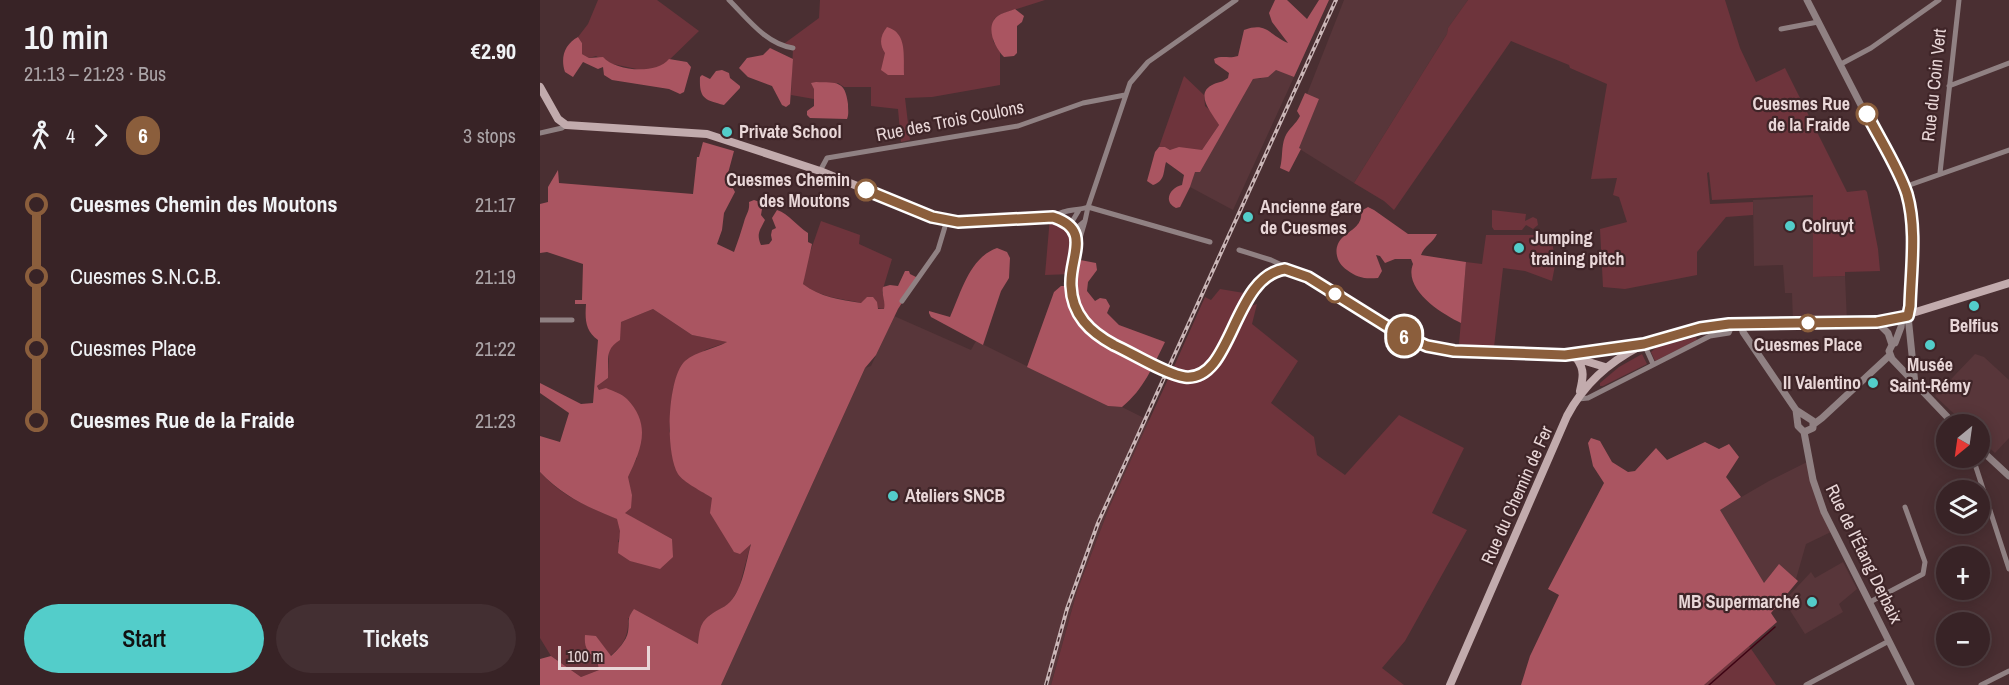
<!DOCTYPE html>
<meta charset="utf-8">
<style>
:root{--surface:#382326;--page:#432f32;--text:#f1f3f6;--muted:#aba4a7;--line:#524043;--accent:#53cdca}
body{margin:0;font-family:"Archivo Narrow",sans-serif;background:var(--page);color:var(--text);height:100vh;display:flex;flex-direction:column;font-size:22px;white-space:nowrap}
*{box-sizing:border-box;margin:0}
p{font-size:20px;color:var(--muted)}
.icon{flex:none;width:33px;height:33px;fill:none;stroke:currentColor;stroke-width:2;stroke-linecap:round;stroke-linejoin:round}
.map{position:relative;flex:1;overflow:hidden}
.details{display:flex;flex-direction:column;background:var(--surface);width:540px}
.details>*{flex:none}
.badge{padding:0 12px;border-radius:20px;font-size:21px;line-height:39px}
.needle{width:39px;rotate:209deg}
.fabs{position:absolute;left:1396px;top:414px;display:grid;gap:12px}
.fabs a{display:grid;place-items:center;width:54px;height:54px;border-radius:50%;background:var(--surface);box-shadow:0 3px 15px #0003,0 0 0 2px var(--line);font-size:30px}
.scale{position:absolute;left:18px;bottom:15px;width:92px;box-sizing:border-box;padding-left:6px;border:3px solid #e9d7d8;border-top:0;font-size:16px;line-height:21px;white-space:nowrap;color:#e9d7d8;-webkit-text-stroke:4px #3f2528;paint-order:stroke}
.map>.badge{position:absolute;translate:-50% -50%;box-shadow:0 0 0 3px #fff}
.legs{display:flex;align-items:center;gap:9px;height:66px;padding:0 24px;font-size:20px}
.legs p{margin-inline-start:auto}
.headline{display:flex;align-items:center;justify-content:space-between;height:102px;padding:0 24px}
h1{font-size:33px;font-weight:600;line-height:45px}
.primary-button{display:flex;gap:12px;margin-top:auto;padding:12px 24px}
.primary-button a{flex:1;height:69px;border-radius:36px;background:var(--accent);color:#111;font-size:24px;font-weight:600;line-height:69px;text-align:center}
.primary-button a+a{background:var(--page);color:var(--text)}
ul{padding:0 24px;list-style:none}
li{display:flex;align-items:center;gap:21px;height:72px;font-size:22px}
li i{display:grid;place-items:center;width:9px;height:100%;margin:0 8px;background:currentColor}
li i::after{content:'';width:15px;height:15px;margin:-8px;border:4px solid;border-radius:50%;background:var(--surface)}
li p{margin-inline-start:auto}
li:first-child i{background:linear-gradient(#0000 50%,currentColor 0)}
li:last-child i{background:linear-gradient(currentColor 50%,#0000 0)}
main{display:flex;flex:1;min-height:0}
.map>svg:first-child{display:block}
.built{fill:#58363a}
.green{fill:#6e343c}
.forest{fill:#aa5561}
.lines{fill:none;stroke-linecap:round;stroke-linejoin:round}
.stream{stroke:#3e0313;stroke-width:1.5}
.minor{stroke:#908183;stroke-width:5}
.tertiary{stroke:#908183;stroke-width:7}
.secondary{stroke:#c2abad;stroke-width:8}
.rail-casing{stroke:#cab6b7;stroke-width:4}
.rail{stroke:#3f2528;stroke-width:1.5;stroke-dasharray:4.5;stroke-linecap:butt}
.secondary-bridge{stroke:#c2abad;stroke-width:8}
.line-1-casing{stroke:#fff;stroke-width:14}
.line-1{stroke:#8b5e3c;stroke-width:9}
.stop-1-dot{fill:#fff;stroke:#8b5e3c;stroke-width:3}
.poi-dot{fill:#53cdca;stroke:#3f2528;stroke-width:2}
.labels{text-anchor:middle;stroke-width:4.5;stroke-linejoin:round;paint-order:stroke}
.street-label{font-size:18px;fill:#e9d7d8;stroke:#3f2528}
.stop-label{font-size:18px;font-weight:bold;fill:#e9d7d8;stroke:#3f2528;text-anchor:end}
.poi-label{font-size:18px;font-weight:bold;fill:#e9d7d8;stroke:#3f2528;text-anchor:start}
</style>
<main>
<section class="details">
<div class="headline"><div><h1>10 min</h1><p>21:13 – 21:23 · Bus</p></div><b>€2.90</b></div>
<div class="legs"><svg class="icon" aria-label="walk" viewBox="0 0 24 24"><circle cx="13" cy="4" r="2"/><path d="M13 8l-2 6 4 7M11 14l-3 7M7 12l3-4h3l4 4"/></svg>4<svg class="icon" aria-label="forward" viewBox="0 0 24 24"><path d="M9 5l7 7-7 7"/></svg><b class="badge" style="background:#8b5e3c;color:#fff">6</b><p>3 stops</p></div>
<ul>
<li><i style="color:#8b5e3c"></i><b>Cuesmes Chemin des Moutons</b><p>21:17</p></li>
<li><i style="color:#8b5e3c"></i><span>Cuesmes S.N.C.B.</span><p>21:19</p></li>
<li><i style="color:#8b5e3c"></i><span>Cuesmes Place</span><p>21:22</p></li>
<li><i style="color:#8b5e3c"></i><b>Cuesmes Rue de la Fraide</b><p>21:23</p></li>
</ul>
<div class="primary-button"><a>Start</a><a>Tickets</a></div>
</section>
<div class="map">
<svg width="1469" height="685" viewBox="0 0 1469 685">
<rect width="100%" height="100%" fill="#4a2f32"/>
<path class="built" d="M804,0H928L908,28L907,34L814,183L758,148L779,99L767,94Z
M735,69L754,77L693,210L650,187L655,171L659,172L713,79H720Z
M1273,197V277L1305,276L1307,322L1253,323L1252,293H1245L1243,265L1214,266L1213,200Z
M354,316L431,350L436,341L568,406L582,407L610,421L569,508L537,591L511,685H181L325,368L331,366Z
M1435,354L1444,357L1469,380V438L1455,453L1440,439V424H1425L1395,396Z
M1269,461L1293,531L1266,544L1256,579L1239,565L1224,584L1179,510L1229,481Z
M1303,562L1317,589L1299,604L1303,612L1265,634L1244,601L1271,572L1275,578Z"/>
<path class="green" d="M58,0H117L159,31L124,65L106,71L68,63L56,56L49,58L42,54V43L38,37L48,24Z
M280,0H505L461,14L454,19L453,41L460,52V85L392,97L365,98L370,140L361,142L358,109L331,106V87H304L298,83L274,89V99L251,95L253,48L241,46L279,18Z
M928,0H1185L1200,48L1216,82L1245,68L1307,192L1325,190L1327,192L1338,249L1340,271L1305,272V276L1273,277V195L1172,200L1169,172L1167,173L1170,204L1213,202V215L1186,217L1157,252V275L1085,289L1063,287L1060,229L1087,222L1079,197L1073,195L1077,178L1051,179L1067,84L1030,68L1029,65L971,41L854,210L844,201L814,183L907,34L908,28Z
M644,76L664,95L665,106L673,113L679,125L662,150H630L625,147H619Z
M952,210L986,214L985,221L993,217L997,219L998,225L993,229L986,225L982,230H954L952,227Z
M510,217L534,230L532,274L505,275Z
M281,221L320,235L319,244L352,259L342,292L345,301V309C336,309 330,305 321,303C300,298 281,298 263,284L266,264Z
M946,235H1010L1016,260L1012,281L985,271L963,268L954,347L919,344L926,262L942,264Z
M680,289L704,293L701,309L717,304L712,324L758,361L731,403L774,437L777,455L805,475L859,415L924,448L892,513L927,530L865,641L842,668L864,685H511L537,591L569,508L629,377C646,382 658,385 669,369L651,373L632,371L665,297L671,300Z
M113,309L152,335L188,342L165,350L133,388L129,431L150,484L172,498L211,543L199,588L190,603L169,616L158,645L88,618C89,635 84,645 70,656L56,636L49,654L57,660L59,670L41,677L11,656L0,638V472C23,497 46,506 78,519L81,531L78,542L132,539L84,513L92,495L87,477L97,458L57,386L68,378L69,351L81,322Z
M1156,337L1157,340L1115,361L1111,352L1117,347Z
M1102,354L1107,364L1063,386H1060V383L1079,367Z
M1209,646L1236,685H1164Z"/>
<path class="forest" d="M735,0H747L767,19L779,0H789L754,77L736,70L728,77L713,79L660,172H655L650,187L640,207L636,208C622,201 631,187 642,185L644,175L626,162C623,173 625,181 613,185L607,181L615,152L619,147H625L630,150L639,147L662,150L679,125C672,113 653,93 674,84C679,82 683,82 688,78L689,73L675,63L674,59C682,55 689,59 698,56L704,30C727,22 728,34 748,43L732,22L729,13Z
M475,9L484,16L482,22L477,26V53L474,56L464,57C454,47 443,23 461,14C465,12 471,11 475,9Z
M347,27C368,33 363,57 364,75H348L341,70L345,53C339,44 340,36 347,27Z
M38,37L42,43V54L49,58L63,57C75,71 116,75 129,59L147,62L151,67L144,92L140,94L129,89L72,80L64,75L63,67L58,69L43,62L33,77L25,72C20,57 25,44 38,37Z
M230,48L253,59L250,104L246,107L242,105L232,86L208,77L199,68L207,58L223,55Z
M182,70L189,73L190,78L200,86V88L184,105C165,100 159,99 160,77L162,75L170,79L176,71Z
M276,82C297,83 305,80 308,104C308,110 309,114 307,119L270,118L267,115V111L274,106V89L271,83Z
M765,93L779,99L759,148L761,149L749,172L740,168C743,158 741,147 745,137C749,128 756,124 760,116L757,111Z
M163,142L194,151L187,177L195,192L184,213L182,230L177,244L194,252C198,241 201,232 204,222C206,214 210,211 209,202L214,200L223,203L221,215L225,220C220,230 216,234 221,245L229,244L232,240L231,235L232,230L236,228L232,218L237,210C249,214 257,226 268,233V242L272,244L263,284C280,297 300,300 321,303L327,297H333L337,302L338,309H344C346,301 341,295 343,287L350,285L358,286L365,271H369L370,274L378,278L358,309L336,355L325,368L181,685H0V659L11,656L41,677L59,670L57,660C47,652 44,647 45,635L56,636L71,656C77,651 87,640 88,632C90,620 86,620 94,609L158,644C160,625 161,620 178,610C182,608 187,605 190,602C203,588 206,562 211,544L200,554L194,552L170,513L172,498C163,492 143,482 138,474C125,453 127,378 145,361C157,351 174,349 187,342L152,335L113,309L81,322L80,340C64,350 69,360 68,378L57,386L59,390L66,388C73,391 82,394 87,399C112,425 101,450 88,477L92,495L91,508L85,513L132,539L133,557L120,569L90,561L78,553L80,531L77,519C47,507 23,496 0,472V436L20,442L29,413L0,393V383L41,404L53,403L58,340C45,331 45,319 46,304H35V300H42L43,264L7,252L0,253V204L8,202V187L18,170L19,183L153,194L157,157H159Z
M828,207L834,210L868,234H897C893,243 884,246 881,255L926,262L921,323C902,314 863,290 873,264L871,259H855L845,263L840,256L836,255L842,271L838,278C824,279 818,278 807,270C796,263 792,247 803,237C812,229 823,225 821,211Z
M457,248L467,252L470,258L469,278L461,291L443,345L391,317L389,313V311L410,317C421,293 429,258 457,248Z
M535,259L556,263L557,270L548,282L547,291L555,301L560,298L566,299L570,306L567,313L579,325L625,342C613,366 604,389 582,407L568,406L487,367L514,292L521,286H531Z
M1051,438L1060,441L1072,462L1088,472L1095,471L1116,448L1127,460L1165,442L1179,449L1189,444L1199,457L1186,477L1201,497L1180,510L1224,583L1239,564L1258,581L1231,613L1237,622L1164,685H981L990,656L1019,595L1008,589L1064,483L1053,466L1048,443Z"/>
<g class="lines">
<path class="stream" d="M1169,685L1235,627"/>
<path class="minor" d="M189,0C208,19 226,44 253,48
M1241,29L1278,22
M1301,64L1331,48L1399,0
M1409,86L1469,63
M0,133L22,128L26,125
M280,171L287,158L478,126L543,103L585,95
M1400,173L1419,0
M1364,187L1469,150
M513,217C523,209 537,211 548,207L670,242
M530,225L539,210
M534,230L545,221L548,207L590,83L608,62L696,0
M538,245L545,221
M699,250L731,260L748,268
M362,301L398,250L407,220
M0,320H32
M1104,344L1113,364
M1038,399L1048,398L1170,336L1189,333L1193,324
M1433,458L1469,569
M1330,602L1383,574L1385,562L1365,507
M1266,685L1349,641
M1441,685L1469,671"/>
<path class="tertiary" d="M1267,0L1367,195L1372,227L1370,306L1368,316L1375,384
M1337,322L1348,333L1352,345L1349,351L1352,359L1414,424
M1201,324L1203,332L1256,410L1273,421V428L1264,432
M1355,343L1361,327L1362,318
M1256,410L1258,426L1264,432
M1274,424L1282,418L1350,355
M1264,432L1273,480L1284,512L1371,685
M1440,449L1469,476"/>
<path class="secondary" d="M0,87L18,119L26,125L167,134L280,171L399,219L431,222L513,217C551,229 531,255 531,284C531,297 538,316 547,327C560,343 593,354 612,363
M1029,356L1065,367
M1037,359C1045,370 1043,378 1040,391
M631,372C696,396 687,278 745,269L768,277L856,332L887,346L914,350L1025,355L1104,344L1160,328L1189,325L1350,320L1469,283
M910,685L1027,416C1044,384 1068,363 1100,346"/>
<g class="rail-casing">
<path id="rail" d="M506,685L527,609L558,523L796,0"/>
</g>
<use href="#rail" class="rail"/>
<path class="secondary-bridge" d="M612,363L631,372"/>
</g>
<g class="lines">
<g class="line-1-casing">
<path id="line-1" d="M326,190L392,217L418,222L513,217C553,230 529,257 531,286C532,315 550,332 574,345C592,353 627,375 645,377C693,382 692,277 745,269L768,277L856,332L887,346L914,351L1025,355L1104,344L1160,328L1189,324L1337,322L1368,316L1370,306C1371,270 1377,229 1367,194C1359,169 1339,138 1327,114"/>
</g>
<use href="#line-1" class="line-1"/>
</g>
<g class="stop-1-dot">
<circle cx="1327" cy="114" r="10"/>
<circle cx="326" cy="190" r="10"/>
<circle cx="795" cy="294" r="8"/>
<circle cx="1268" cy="323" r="8"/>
</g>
<g class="poi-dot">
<circle cx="187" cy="132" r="6"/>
<circle cx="708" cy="217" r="6"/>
<circle cx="1250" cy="226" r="6"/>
<circle cx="979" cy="248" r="6"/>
<circle cx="1434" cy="306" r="6"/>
<circle cx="1390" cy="345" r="6"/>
<circle cx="1333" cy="383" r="6"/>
<circle cx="353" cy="496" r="6"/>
<circle cx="1272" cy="602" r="6"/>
</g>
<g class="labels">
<g class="street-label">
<text transform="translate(1394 85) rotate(-84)" y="6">Rue du Coin Vert</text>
<text transform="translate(410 121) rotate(-11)" y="6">Rue des Trois Coulons</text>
<text transform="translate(977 495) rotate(-66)" y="6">Rue du Chemin de Fer</text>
<text transform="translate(1324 554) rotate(64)" y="6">Rue de l'Étang Derbaix</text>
</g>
<g class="stop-label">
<text x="1310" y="110">Cuesmes Rue<tspan x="1310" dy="21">de la Fraide</tspan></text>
<text x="310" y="186">Cuesmes Chemin<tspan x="310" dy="21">des Moutons</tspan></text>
<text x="1268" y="351" text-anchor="middle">Cuesmes Place</text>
</g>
<g class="poi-label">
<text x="199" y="138">Private School</text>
<text x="720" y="213">Ancienne gare<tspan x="720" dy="21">de Cuesmes</tspan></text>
<text x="1262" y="232">Colruyt</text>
<text x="991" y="244">Jumping<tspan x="991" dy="21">training pitch</tspan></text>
<text x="1434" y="332" text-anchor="middle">Belfius</text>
<text x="1390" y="371" text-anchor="middle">Musée<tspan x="1390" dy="21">Saint-Rémy</tspan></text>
<text x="1321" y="389" text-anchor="end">Il Valentino</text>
<text x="365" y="502">Ateliers SNCB</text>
<text x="1260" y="608" text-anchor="end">MB Supermarché</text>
</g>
</g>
</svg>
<div class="fabs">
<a><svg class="needle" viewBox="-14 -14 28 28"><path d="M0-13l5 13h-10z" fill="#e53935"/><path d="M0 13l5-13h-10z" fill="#aba4a7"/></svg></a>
<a><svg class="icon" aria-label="layers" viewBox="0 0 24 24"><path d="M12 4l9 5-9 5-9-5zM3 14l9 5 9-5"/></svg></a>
<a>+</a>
<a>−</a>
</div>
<div class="scale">100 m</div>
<b class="badge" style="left:864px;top:336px;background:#8b5e3c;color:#fff">6</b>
</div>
</main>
